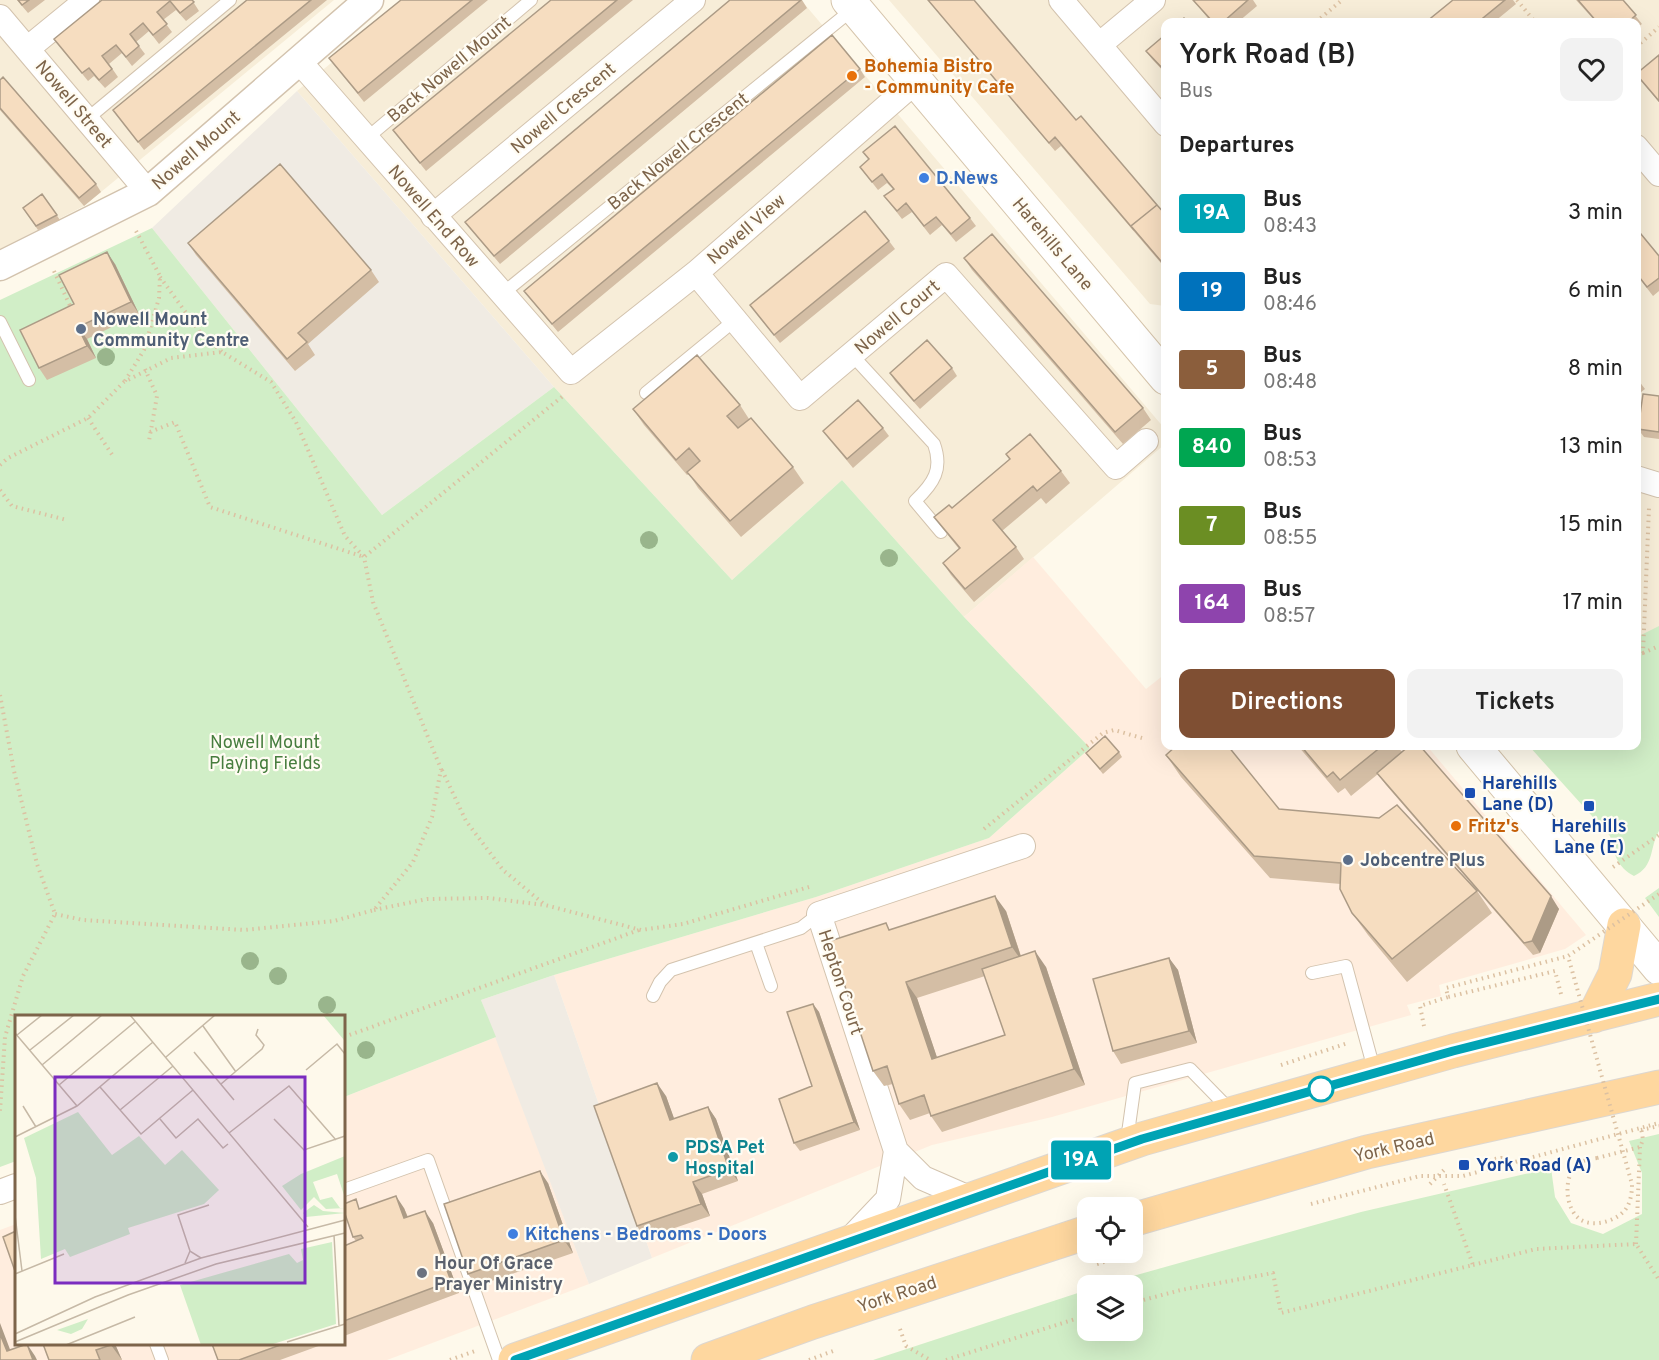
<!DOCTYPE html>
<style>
:root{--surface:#fff;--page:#f2f2f2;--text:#222;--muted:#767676;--accent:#7f4f33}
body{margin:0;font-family:Overpass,sans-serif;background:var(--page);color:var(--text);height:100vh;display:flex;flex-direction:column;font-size:22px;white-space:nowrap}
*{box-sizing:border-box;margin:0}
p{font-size:20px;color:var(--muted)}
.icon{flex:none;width:33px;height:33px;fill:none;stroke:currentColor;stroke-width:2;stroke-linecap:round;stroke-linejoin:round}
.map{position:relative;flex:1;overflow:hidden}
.side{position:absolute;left:1161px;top:18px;width:480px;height:732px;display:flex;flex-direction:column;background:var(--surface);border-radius:12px;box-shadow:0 6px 24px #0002}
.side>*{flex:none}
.badge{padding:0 12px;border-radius:4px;font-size:21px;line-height:39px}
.controls{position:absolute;left:1077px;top:1197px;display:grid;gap:12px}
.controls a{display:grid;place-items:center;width:66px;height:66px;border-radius:12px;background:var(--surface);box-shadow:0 6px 24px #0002;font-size:30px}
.map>.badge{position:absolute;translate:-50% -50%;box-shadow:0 0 0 3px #fff}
h2{padding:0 18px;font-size:22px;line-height:54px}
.round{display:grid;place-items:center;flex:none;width:63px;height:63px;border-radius:12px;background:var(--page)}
.overview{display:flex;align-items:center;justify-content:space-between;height:102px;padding:0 18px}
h1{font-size:28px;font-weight:600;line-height:45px}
.cta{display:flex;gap:12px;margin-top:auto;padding:12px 18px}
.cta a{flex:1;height:69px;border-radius:12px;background:var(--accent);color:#fff;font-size:24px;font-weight:600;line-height:69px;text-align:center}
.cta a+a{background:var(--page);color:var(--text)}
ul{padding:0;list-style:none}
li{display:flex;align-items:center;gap:18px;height:78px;padding:0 18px}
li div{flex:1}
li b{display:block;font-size:22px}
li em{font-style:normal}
li .badge{min-width:66px;font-weight:700;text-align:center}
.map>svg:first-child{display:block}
.residential{fill:#f7edd8}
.commercial{fill:#ffedde}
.industrial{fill:#f0ebe3}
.green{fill:#d1eec7}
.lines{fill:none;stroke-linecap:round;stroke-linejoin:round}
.service-casing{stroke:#d3c3ae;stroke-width:14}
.minor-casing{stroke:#d3c3ae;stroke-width:26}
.tertiary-casing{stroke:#d3c3ae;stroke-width:31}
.secondary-casing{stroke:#d6c5ac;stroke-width:35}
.trunk-casing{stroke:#ddd7d0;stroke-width:35}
.path{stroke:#dcc1a2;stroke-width:4;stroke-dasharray:1.5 4.5;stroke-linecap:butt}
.service{stroke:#fff;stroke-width:12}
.minor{stroke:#fff;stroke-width:24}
.tertiary{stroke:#fff;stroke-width:28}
.secondary{stroke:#fff;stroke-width:33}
.trunk{stroke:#fed79f;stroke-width:33}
.path-bridge{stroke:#dcc1a2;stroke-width:4;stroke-dasharray:1.5 4.5;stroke-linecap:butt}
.tree{fill:#99b58c}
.wall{fill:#d4bea5;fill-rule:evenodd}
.shaded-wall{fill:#ac9b86}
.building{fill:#f6ddc0;stroke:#ac9b86;stroke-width:1.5}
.line-casing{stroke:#fff;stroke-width:14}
.line{stroke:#00a3b4;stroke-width:9}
.food-dot{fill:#e8710a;stroke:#fffcf3;stroke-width:2}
.shop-dot{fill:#3f7fe0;stroke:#fffcf3;stroke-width:2}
.service-dot{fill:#5c6f8a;stroke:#fffcf3;stroke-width:2}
.transit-dot{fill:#1a4fb4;stroke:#fffcf3;stroke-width:2}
.stop-dot{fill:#fff;stroke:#00a3b4;stroke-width:3}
.culture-dot{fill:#0f9aa8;stroke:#fffcf3;stroke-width:2}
.worship-dot{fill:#6b7280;stroke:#fffcf3;stroke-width:2}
.labels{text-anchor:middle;stroke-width:4.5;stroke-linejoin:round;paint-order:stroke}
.food-label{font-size:18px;font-weight:bold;fill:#c56008;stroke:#fffcf3;text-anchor:start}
.street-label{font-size:18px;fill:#7d644a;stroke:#fffcf3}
.shop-label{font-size:18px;font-weight:bold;fill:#366cbe;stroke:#fffcf3;text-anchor:start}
.service-label{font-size:18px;font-weight:bold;fill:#4e5e75;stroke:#fffcf3;text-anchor:start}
.park-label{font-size:18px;fill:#477d3e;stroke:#fffcf3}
.transit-label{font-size:18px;font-weight:bold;fill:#164399;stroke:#fffcf3;text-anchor:start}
.culture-label{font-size:18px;font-weight:bold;fill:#0d838f;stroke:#fffcf3;text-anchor:start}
.worship-label{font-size:18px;font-weight:bold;fill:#5b616d;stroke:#fffcf3;text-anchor:start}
.inset-road{fill:none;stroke:#c6b9a6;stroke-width:1.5}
.view{fill:#7b2cbf;fill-opacity:0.15;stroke:#7b2cbf;stroke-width:3}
.inset-edge{fill:none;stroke:#7d644a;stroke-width:3}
</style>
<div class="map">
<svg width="1659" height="1360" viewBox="0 0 1659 1360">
<rect width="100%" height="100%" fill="#fef9eb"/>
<path class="residential" d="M0,0H334L84,206L0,249Z
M408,0H801L1165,429V444L964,617L842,480L732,580L554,387L297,91Z
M889,0H1659V635L1637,643L1636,22H1166L1165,306L1150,304Z"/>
<path class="commercial" d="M1033,557L1146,689L1165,674L1166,746H1427L1586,935L1565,949L1439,985L1441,996L1407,1005L1411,1015L1052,1117L932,1145L652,1258L554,975L816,897L989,838L1090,748L964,617Z
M496,1037L589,1284L387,1360H0V1230L16,1224V1344H344V1097Z"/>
<path class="industrial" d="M297,91L554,387L382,515L152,228Z
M554,975L652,1258L589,1284L481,1000Z"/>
<path class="green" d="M152,228L382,515L554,387L732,580L842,480L964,617L1090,748L989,838L816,897L554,975L481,1000L496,1037L344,1097V1016H16V1161L0,1167V300Z
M1659,626V831C1649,848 1655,866 1634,876C1617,867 1614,854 1610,836L1529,746H1636L1637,637Z
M1659,888V917L1645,898Z
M1659,1134V1360H873L1087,1290L1088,1330H1132V1286L1101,1285L1361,1212L1551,1168L1555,1197L1571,1223L1603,1234L1642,1214V1173L1629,1141Z"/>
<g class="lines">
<g class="service-casing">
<path id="service" d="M87,119L230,0
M367,138L531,0
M502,294L853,9
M0,322L29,380
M852,355L934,444C943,469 934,483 915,501L941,532
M646,393L735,320
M756,943L771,986
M1312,973L1346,966L1375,1073
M653,996L660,982L671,970L801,928L819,914
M1127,1140L1135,1083L1190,1069L1230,1110
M344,1190L428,1160L499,1360
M156,1344L162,1360"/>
</g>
<g class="minor-casing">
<path id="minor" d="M1061,0L1166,124
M0,17L148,192
M1099,45L1153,0
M27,49L87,0
M298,60L571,372L696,273L916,81
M1636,147L1659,174
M433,216L693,0
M696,273L800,398L946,275L1116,467L1146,441
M1636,478L1659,485
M896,1151L819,914L1023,846
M0,1192L16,1186
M852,1237L888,1199L896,1151L923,1178L969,1198"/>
</g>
<g class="tertiary-casing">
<path id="tertiary" d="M0,266L148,192L369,0"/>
</g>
<g class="secondary-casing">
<path id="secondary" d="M848,0L1166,378
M1473,746L1659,968"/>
</g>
<g class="trunk-casing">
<path id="trunk" d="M1594,1016L1615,974L1624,925
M1132,1220L1367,1152L1659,1087
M515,1360L1142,1139L1453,1051L1659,999
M708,1360L813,1322L1088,1232"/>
</g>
<path class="path" d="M1517,0L1535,22
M1316,22L1342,0
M1636,47L1659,27
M54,271L72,310
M160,277L200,332L222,352
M145,369L157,396L149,441
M125,381L144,350L159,298L160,276L135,229
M88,418L113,456
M150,432L175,422L210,507L364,557L563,396
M0,465L8,458L88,418L124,382L171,358L222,352L271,382L296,422L345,536L364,557L373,602L441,769L432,817L413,862L374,910L334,921L244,930L83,920L55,914
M0,490L12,506L67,520
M1643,653L1659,646
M1636,654L1643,653L1649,508
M0,695L14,771L37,864L55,914L23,976L5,1037L0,1111
M442,770L466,821L503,870L545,905L641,930L683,924L809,887
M984,829L1103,733L1114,730L1142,738
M1613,867L1659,835
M374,910L427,899L488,898L545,905
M1561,994L1555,971L1448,997L1446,988L1568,956
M1424,1026L1420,1006L1448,997
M344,1037L639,930
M1281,1065L1348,1043
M1641,1130L1659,1126
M1597,1158L1640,1147L1643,1140L1641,1127
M1477,1162L1501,1158L1529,1165
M1430,1184L1446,1168
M1311,1204L1420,1176H1463L1659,1123
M1636,1244L1640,1147
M1097,1264L1136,1252
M1473,1265L1536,1249L1636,1244L1659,1280
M1132,1303L1181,1290L1273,1273L1281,1313L1473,1265L1444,1184
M900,1329L906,1346L930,1360
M450,1360L475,1351
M809,1360L833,1351
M946,1360L1088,1315"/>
<use href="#service" class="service"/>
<use href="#minor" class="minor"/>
<use href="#tertiary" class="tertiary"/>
<use href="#secondary" class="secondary"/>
<use href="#trunk" class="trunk"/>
<path class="path-bridge" d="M1597,1158C1589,1159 1582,1160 1576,1166C1563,1178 1565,1210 1581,1220C1595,1228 1620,1220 1627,1207C1631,1200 1632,1192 1632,1184L1568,956L1659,894"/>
</g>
<g class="tree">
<circle cx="106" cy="357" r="9"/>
<circle cx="649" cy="540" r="9"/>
<circle cx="889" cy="558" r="9"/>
<circle cx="250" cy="961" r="9"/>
<circle cx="278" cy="976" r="9"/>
<circle cx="327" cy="1005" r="9"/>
<circle cx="366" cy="1050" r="9"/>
</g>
<path class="wall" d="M17,0H45L28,13Z
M102,0H192L199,11L186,21L176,10L163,20L172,32L159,44L149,31L142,37L136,42L145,54L132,66L122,53L109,64L118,77L105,88L94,76L88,81L54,39Z
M247,0H327L144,150L113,110Z
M401,0H488L364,102L329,58Z
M551,0H633L426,171L393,130Z
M730,0H802L807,8L500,264L465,222Z
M928,0L1076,120L1166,215V269L1061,146L1055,151Z
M1193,0H1253L1257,6L1238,22H1211Z
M1453,0H1513L1516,4L1494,22H1426Z
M1576,0H1623L1642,24L1636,28V22H1596Z
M1166,34V74L1152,59L1146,51Z
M1659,55V102L1636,74Z
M860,69L865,77L558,332L524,291Z
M0,80L96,184L101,192L84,206L0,110Z
M863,152L970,218L976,226L956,242L942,225L930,235L912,212L902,219L884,196L893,189L887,183L878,190L860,167L869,160Z
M42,194L60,220L38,230L23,208Z
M1636,228L1659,256V291L1653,296L1636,274Z
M889,241L895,249L780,343L750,305Z
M188,243L371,270L379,282L308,344L315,355L295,371L196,255Z
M964,258L1143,408L1151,420L1123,444L972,270Z
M115,264L139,314L87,339L96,358L47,380L39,368L74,304Z
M952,368L957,376L920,409L895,381L890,373Z
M1636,377L1645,389L1636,396Z
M1659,396V439L1644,437L1638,429Z
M740,405L749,419L793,467L804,483L741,537L698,488L689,474L687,475L644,425L633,409Z
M883,428L889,436L853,468L829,439L823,431Z
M1006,454L1061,471L1070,483L1046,504L1041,498L1002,531L1016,547L1024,559L974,602L951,575L943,563L959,549L943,529L934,517L952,508L1010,459Z
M1298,746H1397L1402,752L1559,909L1540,953L1533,955L1386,785L1378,774L1351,796L1345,788L1338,793Z
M1119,752L1122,757L1103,774L1086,753Z
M1166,755L1279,809L1477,891L1492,913L1407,982L1368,935L1352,913L1341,884L1270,878L1181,777Z
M1006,911L1021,956L1046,967L1085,1085L942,1132L931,1116L930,1113L910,1120L899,1104L893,1084L884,1086L873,1071L891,930ZM985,976L1005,1035L937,1058L917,998Z
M1169,958L1178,970L1197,1043L1121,1064L1113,1051Z
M813,1004L819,1012L860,1130L800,1151L794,1143L812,1086Z
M666,1096L674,1119L708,1107L716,1119L738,1181L702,1194L710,1216L645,1238L637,1226Z
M548,1183L573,1253L477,1286L468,1274Z
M362,1208H404L408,1217L433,1223L459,1293L344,1336V1246L356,1241L353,1237Z
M43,1344H115L122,1360H49Z
M212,1344H324L280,1360H218Z"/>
<path class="shaded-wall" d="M107,252L115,264L139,314L131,302Z
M78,327L87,339L96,358L87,346Z
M995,896L1006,911L1023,963L1012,947Z
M1551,896L1559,909L1540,953L1532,941Z
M1035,951L1046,967L1085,1085L1074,1069Z
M1169,958L1178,970L1197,1043L1189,1031Z
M906,982L917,998L943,1075L932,1059Z
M813,1004L819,1012L860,1130L854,1122Z
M657,1083L666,1096L679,1132L670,1120Z
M708,1107L716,1119L738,1181L729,1169Z
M540,1171L548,1183L573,1253L564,1240Z
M693,1182L702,1194L710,1216L701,1204Z
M396,1196L404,1208L413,1231L404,1218Z
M425,1211L433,1223L459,1293L451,1281Z
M0,1323L14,1360L7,1351L0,1334Z
M27,1344L35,1356L37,1360H33Z
M110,1344H115L122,1360L111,1345Z"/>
<path class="building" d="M18,0H29L22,5Z
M102,0H192L194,2L180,13L170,1L157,12L167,24L153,35L143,23L136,29L130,34L139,46L126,57L116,45L102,56L112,69L99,80L89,68L82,73L54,39Z
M247,0H311L138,142L113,110Z
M401,0H472L358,93L329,58Z
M551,0H617L420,163L393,130Z
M730,0H801L494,256L465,222Z
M928,0H974L1076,120L1081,116L1157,205L1131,226L1134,230L1055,137L1049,143Z
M1193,0H1248L1223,22H1213Z
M1453,0H1505L1478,22H1426Z
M1578,0H1623L1636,15L1628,22H1597Z
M1184,18L1188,22H1179Z
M1166,34V72L1146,51Z
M832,35L860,69L552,324L524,291Z
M1659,55V101L1636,74Z
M3,77L96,184L79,198L0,108V80Z
M895,126L970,218L951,234L936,217L924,226L906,203L897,211L884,196L894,189L888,182L882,174L872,182L860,167L869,159L863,152Z
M280,164L371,270L298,333L307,342L287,359L188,243Z
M42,194L57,215L36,226L23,208Z
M1157,205L1166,215V267L1131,226Z
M865,211L889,241L774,335L750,305Z
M1636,228L1659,256V278L1647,287L1636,273Z
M992,234L1143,408L1115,432L964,258Z
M107,252L131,302L78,327L87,346L39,368L20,330L74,304L59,275Z
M927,340L952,368L914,401L890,373Z
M697,355L740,405L727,416L738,428L751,418L793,467L730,521L687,472L700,461L689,448L676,460L633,409Z
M1643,394L1659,396V432L1638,429Z
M858,400L883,428L847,459L823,431Z
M1030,434L1061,471L1037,491L1033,486L993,520L1016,547L965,589L943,563L960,548L934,517L949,505L952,508L1010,459L1006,454Z
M1105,736L1119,752L1100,769L1086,753Z
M1176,746H1228L1279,809L1379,818L1397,805L1477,891L1392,959L1352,913L1340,889L1341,863L1254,856L1166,755Z
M1301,746H1382L1340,780L1333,772L1327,777Z
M1409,746H1420L1551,896L1532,941L1524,943L1377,773Z
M995,896L1012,947L906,982L932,1059L1005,1035L982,969L1035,951L1074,1069L931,1116L924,1095L899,1104L887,1066L873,1071L830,941L886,923L889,930Z
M1169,958L1189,1031L1113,1051L1093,979Z
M813,1004L854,1122L794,1143L779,1099L812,1086L787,1012Z
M657,1083L670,1120L708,1107L729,1169L693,1182L701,1204L637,1226L594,1106Z
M540,1171L564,1240L468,1274L444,1204Z
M396,1196L404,1218L425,1211L451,1281L344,1321V1246L363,1238L361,1235L353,1237L344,1211V1204L356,1199L359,1209Z
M16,1231V1274L3,1237Z
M0,1334L7,1351L27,1344L33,1360H0Z
M43,1344H110L111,1345L96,1350L100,1360H49Z
M212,1344H283L239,1360H218Z"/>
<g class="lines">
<g class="line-casing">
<path id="line" d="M515,1360L1142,1139L1453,1051L1659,999"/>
</g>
<use href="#line" class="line"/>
</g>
<g class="food-dot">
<circle cx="852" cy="76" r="6"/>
<circle cx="1456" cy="826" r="6"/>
</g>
<g class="shop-dot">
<circle cx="924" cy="178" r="6"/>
<circle cx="513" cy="1234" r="6"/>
</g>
<g class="service-dot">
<circle cx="81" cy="329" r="6"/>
<circle cx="1348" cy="860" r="6"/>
</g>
<g class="transit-dot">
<rect x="1464" y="787" width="12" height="12" rx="3"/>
<rect x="1583" y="800" width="12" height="12" rx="3"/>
<rect x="1458" y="1159" width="12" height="12" rx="3"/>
</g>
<circle class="stop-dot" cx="1321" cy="1089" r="12"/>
<circle class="culture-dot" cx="673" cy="1157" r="6"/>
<circle class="worship-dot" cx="422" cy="1273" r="6"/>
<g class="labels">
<g class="food-label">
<text x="864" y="72">Bohemia Bistro<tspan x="864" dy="21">- Community Cafe</tspan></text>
<text x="1468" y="832">Fritz's</text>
</g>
<g class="street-label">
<text transform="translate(449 69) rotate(-40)" y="6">Back Nowell Mount</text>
<text transform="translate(74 104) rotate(50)" y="6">Nowell Street</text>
<text transform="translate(563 108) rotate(-40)" y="6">Nowell Crescent</text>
<text transform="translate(196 150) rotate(-41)" y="6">Nowell Mount</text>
<text transform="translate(678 151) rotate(-39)" y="6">Back Nowell Crescent</text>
<text transform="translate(434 216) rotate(49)" y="6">Nowell End Row</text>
<text transform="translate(746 229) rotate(-41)" y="6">Nowell View</text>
<text transform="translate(1053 244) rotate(50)" y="6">Harehills Lane</text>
<text transform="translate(897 317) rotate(-40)" y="6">Nowell Court</text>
<text transform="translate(841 982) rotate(72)" y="6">Hepton Court</text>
<text transform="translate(1394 1147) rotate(-13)" y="6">York Road</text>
<text transform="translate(897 1294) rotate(-18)" y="6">York Road</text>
</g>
<g class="shop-label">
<text x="936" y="184">D.News</text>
<text x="525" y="1240">Kitchens - Bedrooms - Doors</text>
</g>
<g class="service-label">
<text x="93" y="325">Nowell Mount<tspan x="93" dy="21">Community Centre</tspan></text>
<text x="1360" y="866">Jobcentre Plus</text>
</g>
<g class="park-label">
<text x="265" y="748">Nowell Mount<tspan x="265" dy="21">Playing Fields</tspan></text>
</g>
<g class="transit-label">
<text x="1482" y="789">Harehills<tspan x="1482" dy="21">Lane (D)</tspan></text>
<text x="1589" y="832" text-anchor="middle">Harehills<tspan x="1589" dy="21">Lane (E)</tspan></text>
<text x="1476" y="1171">York Road (A)</text>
</g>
<g class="culture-label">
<text x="685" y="1153">PDSA Pet<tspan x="685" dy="21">Hospital</tspan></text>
</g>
<g class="worship-label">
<text x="434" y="1269">Hour Of Grace<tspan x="434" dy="21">Prayer Ministry</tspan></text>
</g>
</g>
<g transform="translate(15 1015)">
<rect width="330" height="330" fill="#fef9eb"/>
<path d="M308,0H330V25H329ZM63,97L97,140L124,121L150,150L167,135L204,175L189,189L113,213L115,219L55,242L50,234L26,244L21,163L9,123ZM330,141V183L322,159L298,167L305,185L317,182L325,193H330L311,194L299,182L286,195L267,171L286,159ZM299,190L308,196L330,198L291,202L288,198ZM317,227L321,309L255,330H186L165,270L274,239L282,248L288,245L286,234ZM73,304L67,314L56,319L42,315Z" fill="#d1eec7"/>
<path class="inset-road" d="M115,0L293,212M188,11L221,57M0,18L62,91M2,20L27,0M15,35L59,0M179,37L219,85M151,42L200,0M27,50L87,0M291,55L322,29L330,39M206,69L247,34L249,30L241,20L243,14M44,70L121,6M85,72L126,119L178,75M8,91L21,112M105,95L158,51M145,104L161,123L183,104L208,133L213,129M259,104L289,135L330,121M214,118L274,71L321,125M0,122L62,91L138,27M0,200L7,256M319,220L324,311M175,236L163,200L194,190M170,248L175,236L186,243M0,259L49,239M0,319L80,282L186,243L330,205M0,327L113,280L201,249L330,218M272,327L330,309M51,330L120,302"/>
<path class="view" d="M40,62H290V268H40Z"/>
<rect width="330" height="330" class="inset-edge"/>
</g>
</svg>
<div class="controls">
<a><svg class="icon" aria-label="locate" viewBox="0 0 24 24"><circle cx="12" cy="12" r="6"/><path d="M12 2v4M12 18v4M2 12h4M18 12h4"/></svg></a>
<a><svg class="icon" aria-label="layers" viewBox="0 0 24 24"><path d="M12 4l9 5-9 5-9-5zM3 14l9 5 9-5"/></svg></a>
</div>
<b class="badge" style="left:1081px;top:1160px;background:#00a3b4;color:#fff">19A</b>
<section class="side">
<div class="overview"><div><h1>York Road (B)</h1><p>Bus</p></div><a class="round"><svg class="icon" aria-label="heart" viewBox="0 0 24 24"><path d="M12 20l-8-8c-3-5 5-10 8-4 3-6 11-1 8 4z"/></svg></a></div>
<h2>Departures</h2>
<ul>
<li><span class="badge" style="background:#00a3b4;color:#fff">19A</span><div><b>Bus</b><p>08:43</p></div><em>3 min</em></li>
<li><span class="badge" style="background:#0072bc;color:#fff">19</span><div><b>Bus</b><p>08:46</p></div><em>6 min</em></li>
<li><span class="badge" style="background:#8b5e3c;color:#fff">5</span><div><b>Bus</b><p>08:48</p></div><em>8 min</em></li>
<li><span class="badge" style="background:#00a651;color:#fff">840</span><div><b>Bus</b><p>08:53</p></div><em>13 min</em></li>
<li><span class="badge" style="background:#6b8e23;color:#fff">7</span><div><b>Bus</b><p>08:55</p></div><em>15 min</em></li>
<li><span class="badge" style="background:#8e44ad;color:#fff">164</span><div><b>Bus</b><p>08:57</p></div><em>17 min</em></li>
</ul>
<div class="cta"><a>Directions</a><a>Tickets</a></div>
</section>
</div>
